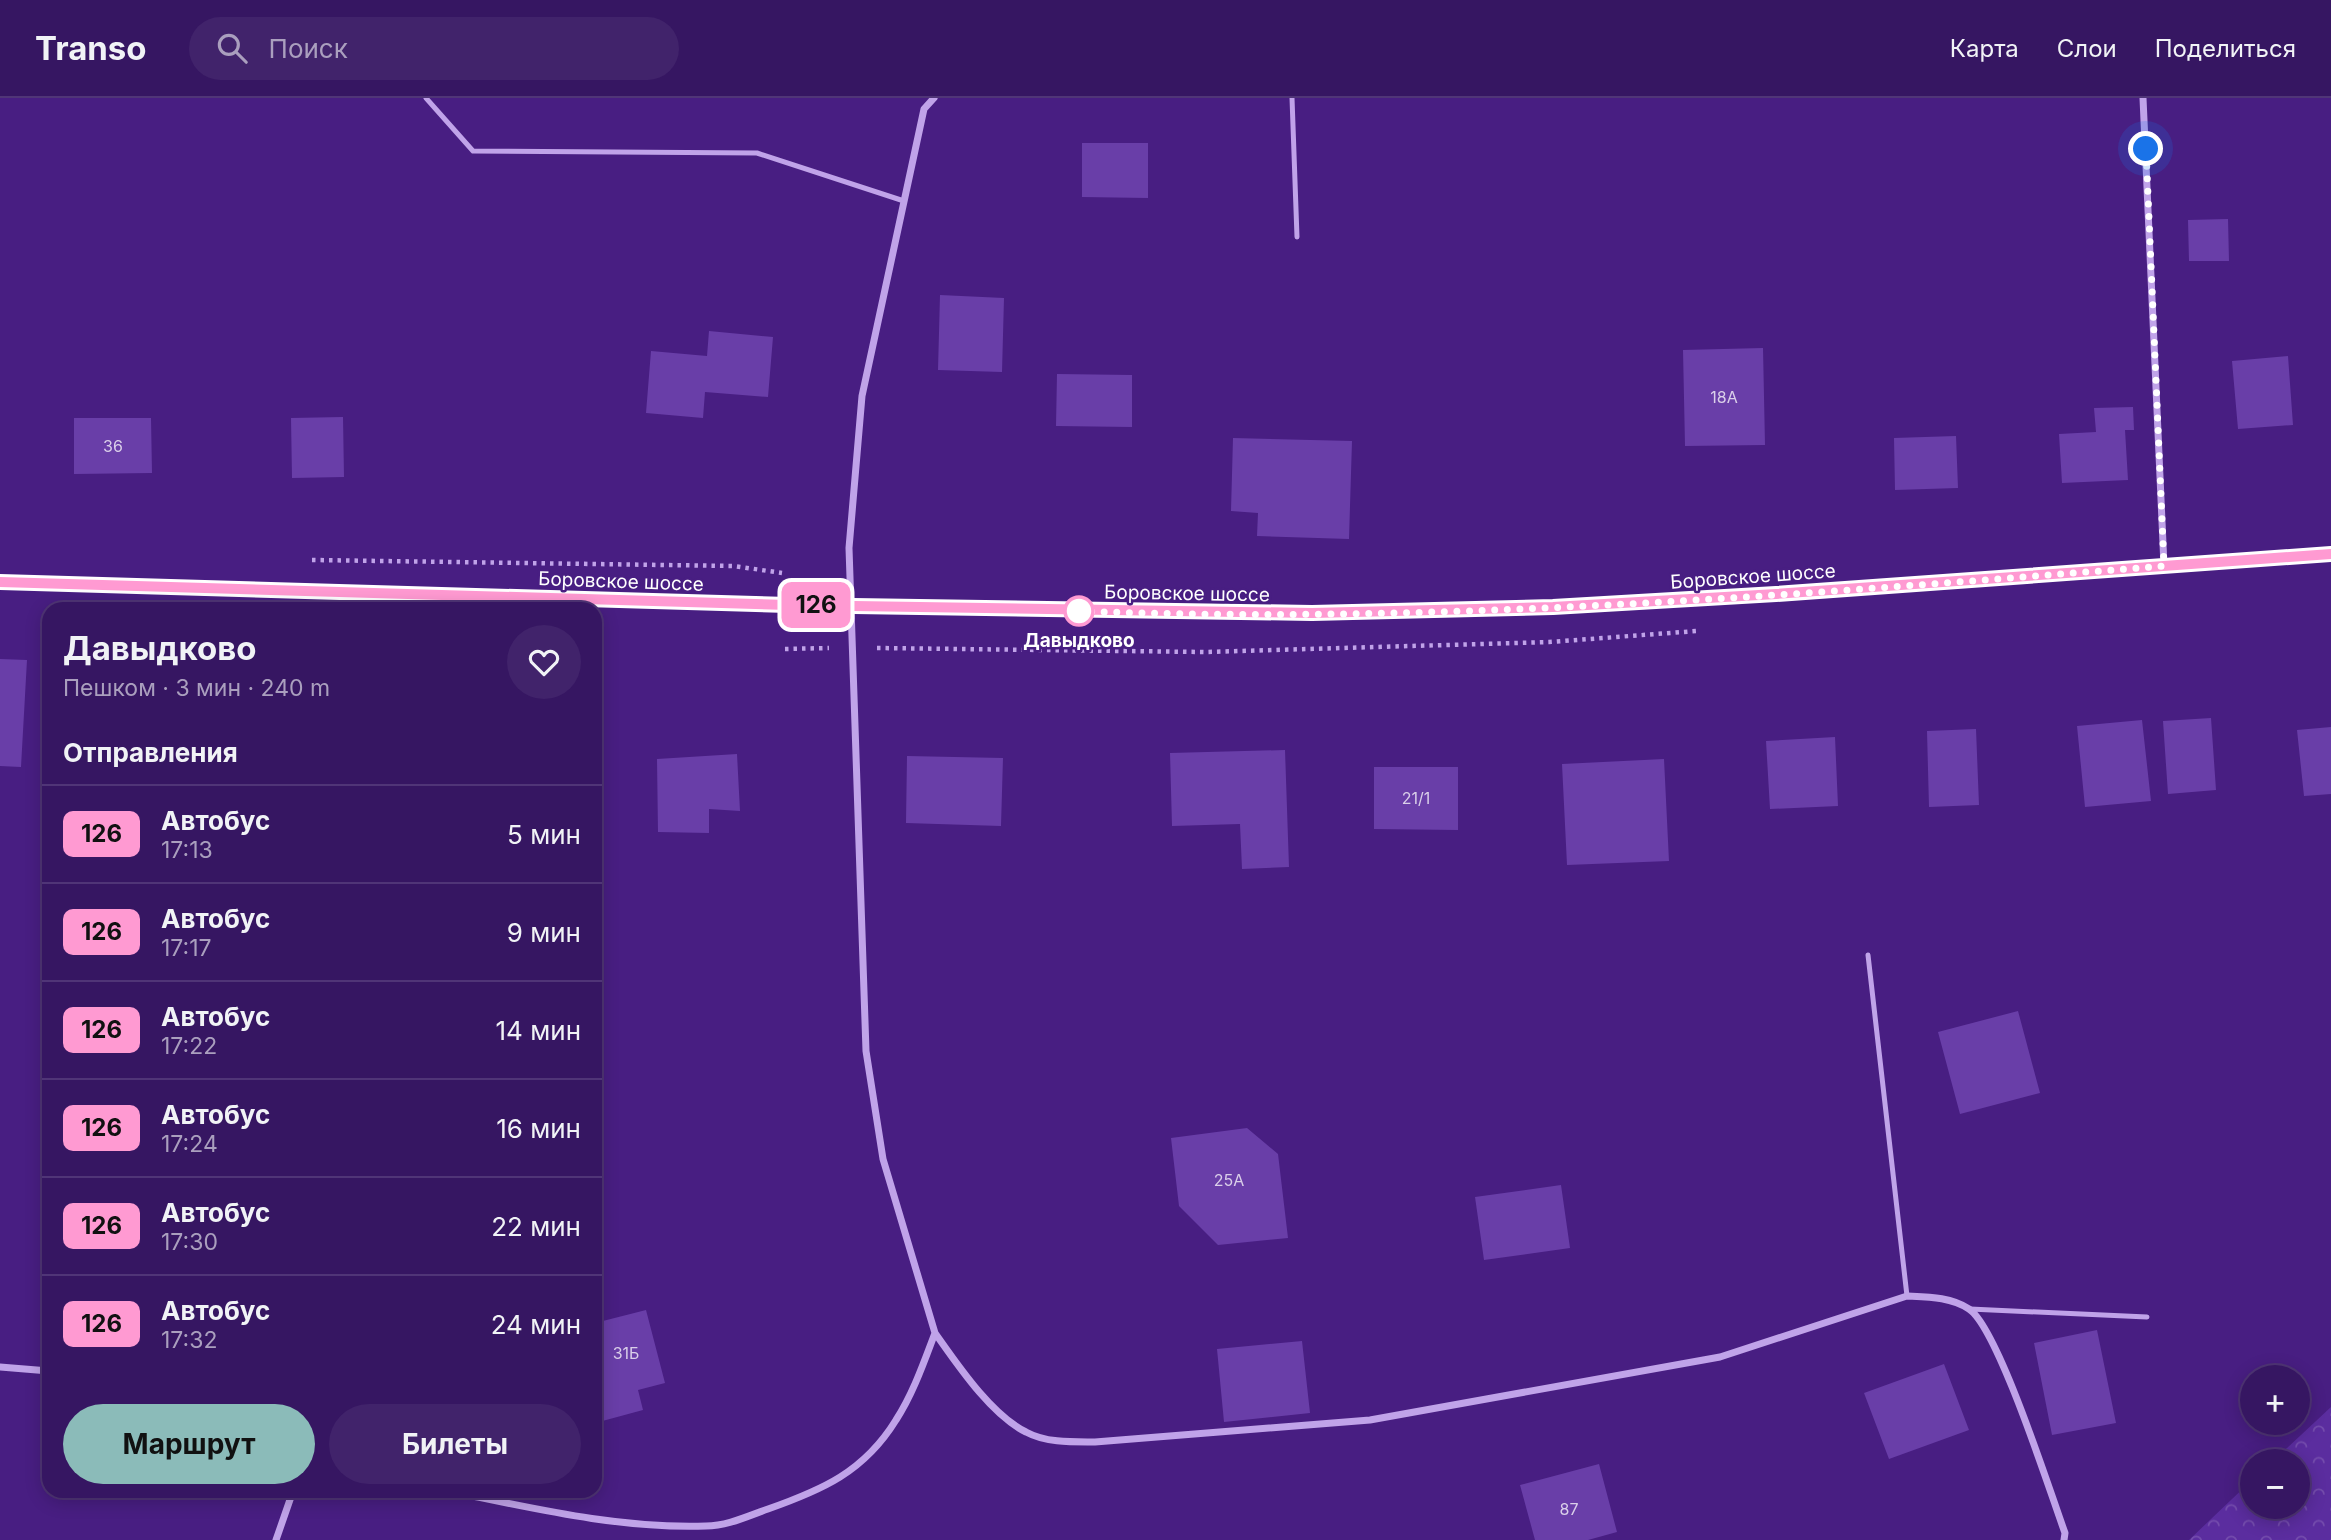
<!DOCTYPE html>
<html lang="ru">
<meta charset="utf-8">
<style>
:root{--surface:#361662;--page:#41236b;--text:#f1f3f6;--muted:#aa9fbe;--line:#503577;--accent:#8bbbb9}
body{margin:0;font-family:Inter,sans-serif;background:var(--page);color:var(--text);height:100vh;display:flex;flex-direction:column;font-size:26px;white-space:nowrap}
*{box-sizing:border-box;margin:0}
p{font-size:23px;color:var(--muted)}
.icon{flex:none;width:38px;height:38px;fill:none;stroke:currentColor;stroke-width:2;stroke-linecap:round;stroke-linejoin:round}
.map{position:relative;flex:1;overflow:hidden}
.details{position:absolute;left:42px;top:504px;width:560px;height:896px;display:flex;flex-direction:column;background:var(--surface);border-radius:21px;box-shadow:0 4px 18px #0003,0 0 0 2px var(--line)}
.details>*{flex:none}
.badge{padding:0 14px;border-radius:10px;font-size:24px;line-height:46px}
.tools{position:absolute;left:2240px;top:1267px;display:grid;gap:14px}
.tools a{display:grid;place-items:center;width:70px;height:70px;border-radius:50%;background:var(--surface);box-shadow:0 4px 18px #0003,0 0 0 2px var(--line);font-size:35px}
.you{position:absolute;width:35px;height:35px;margin:-18px;border:5px solid #fff;border-radius:50%;background:#1a73e8;box-shadow:0 0 0 10px #1a73e833}
.map>.badge{position:absolute;translate:-50% -50%;box-shadow:0 0 0 4px #fff}
h2{padding:0 21px;font-size:26px;line-height:63px}
.round{display:grid;place-items:center;flex:none;width:74px;height:74px;border-radius:37px;background:var(--page)}
.overview{display:flex;align-items:center;justify-content:space-between;height:119px;padding:0 21px}
h1{font-size:33px;font-weight:700;line-height:52px}
.primary-button{display:flex;gap:14px;margin-top:auto;padding:14px 21px}
.primary-button a{flex:1;height:80px;border-radius:42px;background:var(--accent);color:#111;font-size:28px;font-weight:700;line-height:80px;text-align:center}
.primary-button a+a{background:var(--page);color:var(--text)}
ul{padding:0;list-style:none}
li{display:flex;align-items:center;gap:21px;height:98px;padding:0 21px;border-top:2px solid var(--line)}
li div{flex:1}
li b{display:block;font-size:26px}
li em{font-style:normal}
li .badge{min-width:77px;font-weight:700;text-align:center}
header{display:flex;align-items:center;gap:42px;box-sizing:border-box;height:98px;padding:0 35px;background:var(--surface);border-bottom:2px solid var(--line)}
header strong{font-size:33px}
nav{display:flex;gap:38px;margin-inline-start:auto;font-size:24px}
.search{width:490px;height:63px;background:var(--page);display:flex;align-items:center;gap:18px;box-sizing:border-box;padding:0 24px;border-radius:38px;color:var(--muted);font-size:26px}
.map>svg:first-child{display:block}
.forest{fill:url(#forest-crowns)}
.building{fill:#693ea8}
.lines{fill:none;stroke-linecap:round;stroke-linejoin:round}
.path{stroke:#c0a3e9;stroke-width:4.5;stroke-dasharray:3.5 5;stroke-linecap:butt}
.lane{stroke:#c0a3e9;stroke-width:5}
.street{stroke:#c0a3e9;stroke-width:7}
.secondary{stroke:#e0cef7;stroke-width:14}
.line-casing{stroke:#fff;stroke-width:16}
.line{stroke:#ff9ad2;stroke-width:10}
.walk{stroke:#fff;stroke-width:7;stroke-dasharray:0 12.6}
.stop-dot{fill:#fff;stroke:#ff9ad2;stroke-width:3.5}
.labels{text-anchor:middle;stroke-width:5;stroke-linejoin:round;paint-order:stroke}
.number-label{font-size:16px;fill:#dacfe9}
.street-label{font-size:19px;fill:#fff;stroke:#481e82}
.stop-label{font-size:19px;font-weight:bold;fill:#fff;stroke:#481e82}
</style>
<header>
<strong>Transo</strong>
<div class="search"><svg class="icon" aria-label="search" viewBox="0 0 24 24"><circle cx="10" cy="10" r="6"/><path d="M15 15l6 6"/></svg>Поиск</div>
<nav><a>Карта</a><a>Слои</a><a>Поделиться</a></nav>
</header>
<div class="map">
<svg width="2331" height="1442" viewBox="0 0 2331 1442">
<defs>
<pattern id="forest-crowns" width="20" height="18" patternUnits="userSpaceOnUse" patternTransform="scale(1.75)"><rect width="20" height="18" fill="#5b2d9f"/><path d="M2 6a3 3 0 1 1 6 0M12 15a3 3 0 1 1 6 0" fill="none" stroke="#744cad"/></pattern>
</defs>
<rect width="100%" height="100%" fill="#481e82"/>
<path class="forest" d="M2331,1309V1442H2189L2252,1382V1409H2298V1363H2273Z"/>
<path class="building" d="M1082,45H1148V100L1082,99Z
M2228,121L2229,163H2189L2188,122Z
M940,197L1004,200L1002,274L938,272Z
M709,233L773,239L768,299L705,294L703,320L646,315L651,253L707,258Z
M1763,250L1765,347L1685,348L1683,252Z
M2288,258L2293,327L2238,331L2232,263Z
M1057,276L1132,277V329L1056,328Z
M2133,309L2134,332H2125L2128,382L2062,385L2059,336L2096,334L2094,310Z
M343,319L344,379L292,380L291,320Z
M74,320H151L152,375L74,376Z
M1956,338L1958,390L1895,392L1894,340Z
M1233,340L1352,343L1349,441L1257,438L1258,415L1231,413Z
M0,561L27,562L21,669L0,668Z
M2211,620L2216,692L2168,696L2163,623Z
M2142,622L2151,703L2085,709L2077,628Z
M2331,629V696L2304,698L2297,632Z
M1976,631L1979,707L1929,709L1927,633Z
M1835,639L1838,708L1770,711L1766,643Z
M1285,652L1289,769L1242,771L1240,726L1172,728L1170,655Z
M737,656L740,713L709,711V735L658,734L657,661Z
M907,658L1003,660L1001,728L906,725Z
M1664,661L1669,763L1567,767L1562,666Z
M1374,669H1458V732L1374,731Z
M2018,913L2040,995L1960,1016L1938,934Z
M1247,1030L1278,1056L1288,1140L1218,1147L1179,1108L1171,1040Z
M1561,1087L1570,1150L1484,1162L1475,1099Z
M646,1212L665,1285L638,1292L643,1312L595,1325V1225Z
M2097,1232L2116,1325L2052,1337L2034,1245Z
M1302,1243L1310,1315L1224,1324L1217,1251Z
M1944,1266L1969,1332L1889,1361L1864,1295Z
M1599,1366L1617,1434L1588,1442H1535L1520,1387Z"/>
<g class="lines">
<path class="path" d="M312,462L734,468L782,475
M877,550L1205,554L1549,544L1697,533
M785,551L829,550"/>
<path class="lane" d="M426,0L473,53L757,55L904,103
M1292,0L1297,139
M1868,857L1907,1198
M1970,1211L2147,1219"/>
<path class="street" d="M2143,0L2164,468
M935,1235C957,1266 991,1317 1026,1334C1046,1345 1073,1344 1095,1344L1370,1322L1720,1259L1907,1198C1928,1199 1951,1199 1969,1211C1998,1230 2050,1394 2065,1435L2064,1442
M0,1269L49,1273
M448,1393C532,1410 619,1431 706,1428C727,1428 748,1418 768,1411C822,1392 864,1374 896,1322C913,1296 924,1264 935,1235L883,1061L866,953L849,450L862,298L924,11L934,0
M276,1442L293,1393"/>
<path class="secondary" d="M0,484L788,507L1312,515L1553,509L1776,496L2331,456"/>
</g>
<g class="lines">
<g class="line-casing">
<path id="line" d="M0,484L788,507L1312,515L1553,509L1776,496L2331,456"/>
</g>
<use href="#line" class="line"/>
<path class="walk" d="M1079,513C1441,527 1804,496 2164,468L2146,51"/>
</g>
<circle class="stop-dot" cx="1079" cy="513" r="14"/>
<g class="labels">
<g class="number-label">
<text x="1724" y="305">18А</text>
<text x="113" y="354">36</text>
<text x="1416" y="706">21/1</text>
<text x="1229" y="1088">25А</text>
<text x="626" y="1261">31Б</text>
<text x="1569" y="1417">87</text>
</g>
<g class="street-label">
<text transform="translate(1753 478) rotate(-4)" y="7">Боровское шоссе</text>
<text transform="translate(621 483) rotate(2)" y="7">Боровское шоссе</text>
<text transform="translate(1187 495) rotate(1)" y="7">Боровское шоссе</text>
</g>
<g class="stop-label">
<text x="1079" y="549">Давыдково</text>
</g>
</g>
</svg>
<div class="tools">
<a>+</a>
<a>−</a>
</div>
<div class="you" style="left:2146px;top:51px"></div>
<b class="badge" style="left:816px;top:507px;background:#ff9ad2;color:#111">126</b>
<section class="details">
<div class="overview"><div><h1>Давыдково</h1><p>Пешком · 3 мин · 240 m</p></div><a class="round"><svg class="icon" aria-label="heart" viewBox="0 0 24 24"><path d="M12 20l-8-8c-3-5 5-10 8-4 3-6 11-1 8 4z"/></svg></a></div>
<h2>Отправления</h2>
<ul>
<li><span class="badge" style="background:#ff9ad2;color:#111">126</span><div><b>Автобус</b><p>17:13</p></div><em>5 мин</em></li>
<li><span class="badge" style="background:#ff9ad2;color:#111">126</span><div><b>Автобус</b><p>17:17</p></div><em>9 мин</em></li>
<li><span class="badge" style="background:#ff9ad2;color:#111">126</span><div><b>Автобус</b><p>17:22</p></div><em>14 мин</em></li>
<li><span class="badge" style="background:#ff9ad2;color:#111">126</span><div><b>Автобус</b><p>17:24</p></div><em>16 мин</em></li>
<li><span class="badge" style="background:#ff9ad2;color:#111">126</span><div><b>Автобус</b><p>17:30</p></div><em>22 мин</em></li>
<li><span class="badge" style="background:#ff9ad2;color:#111">126</span><div><b>Автобус</b><p>17:32</p></div><em>24 мин</em></li>
</ul>
<div class="primary-button"><a>Маршрут</a><a>Билеты</a></div>
</section>
</div>
